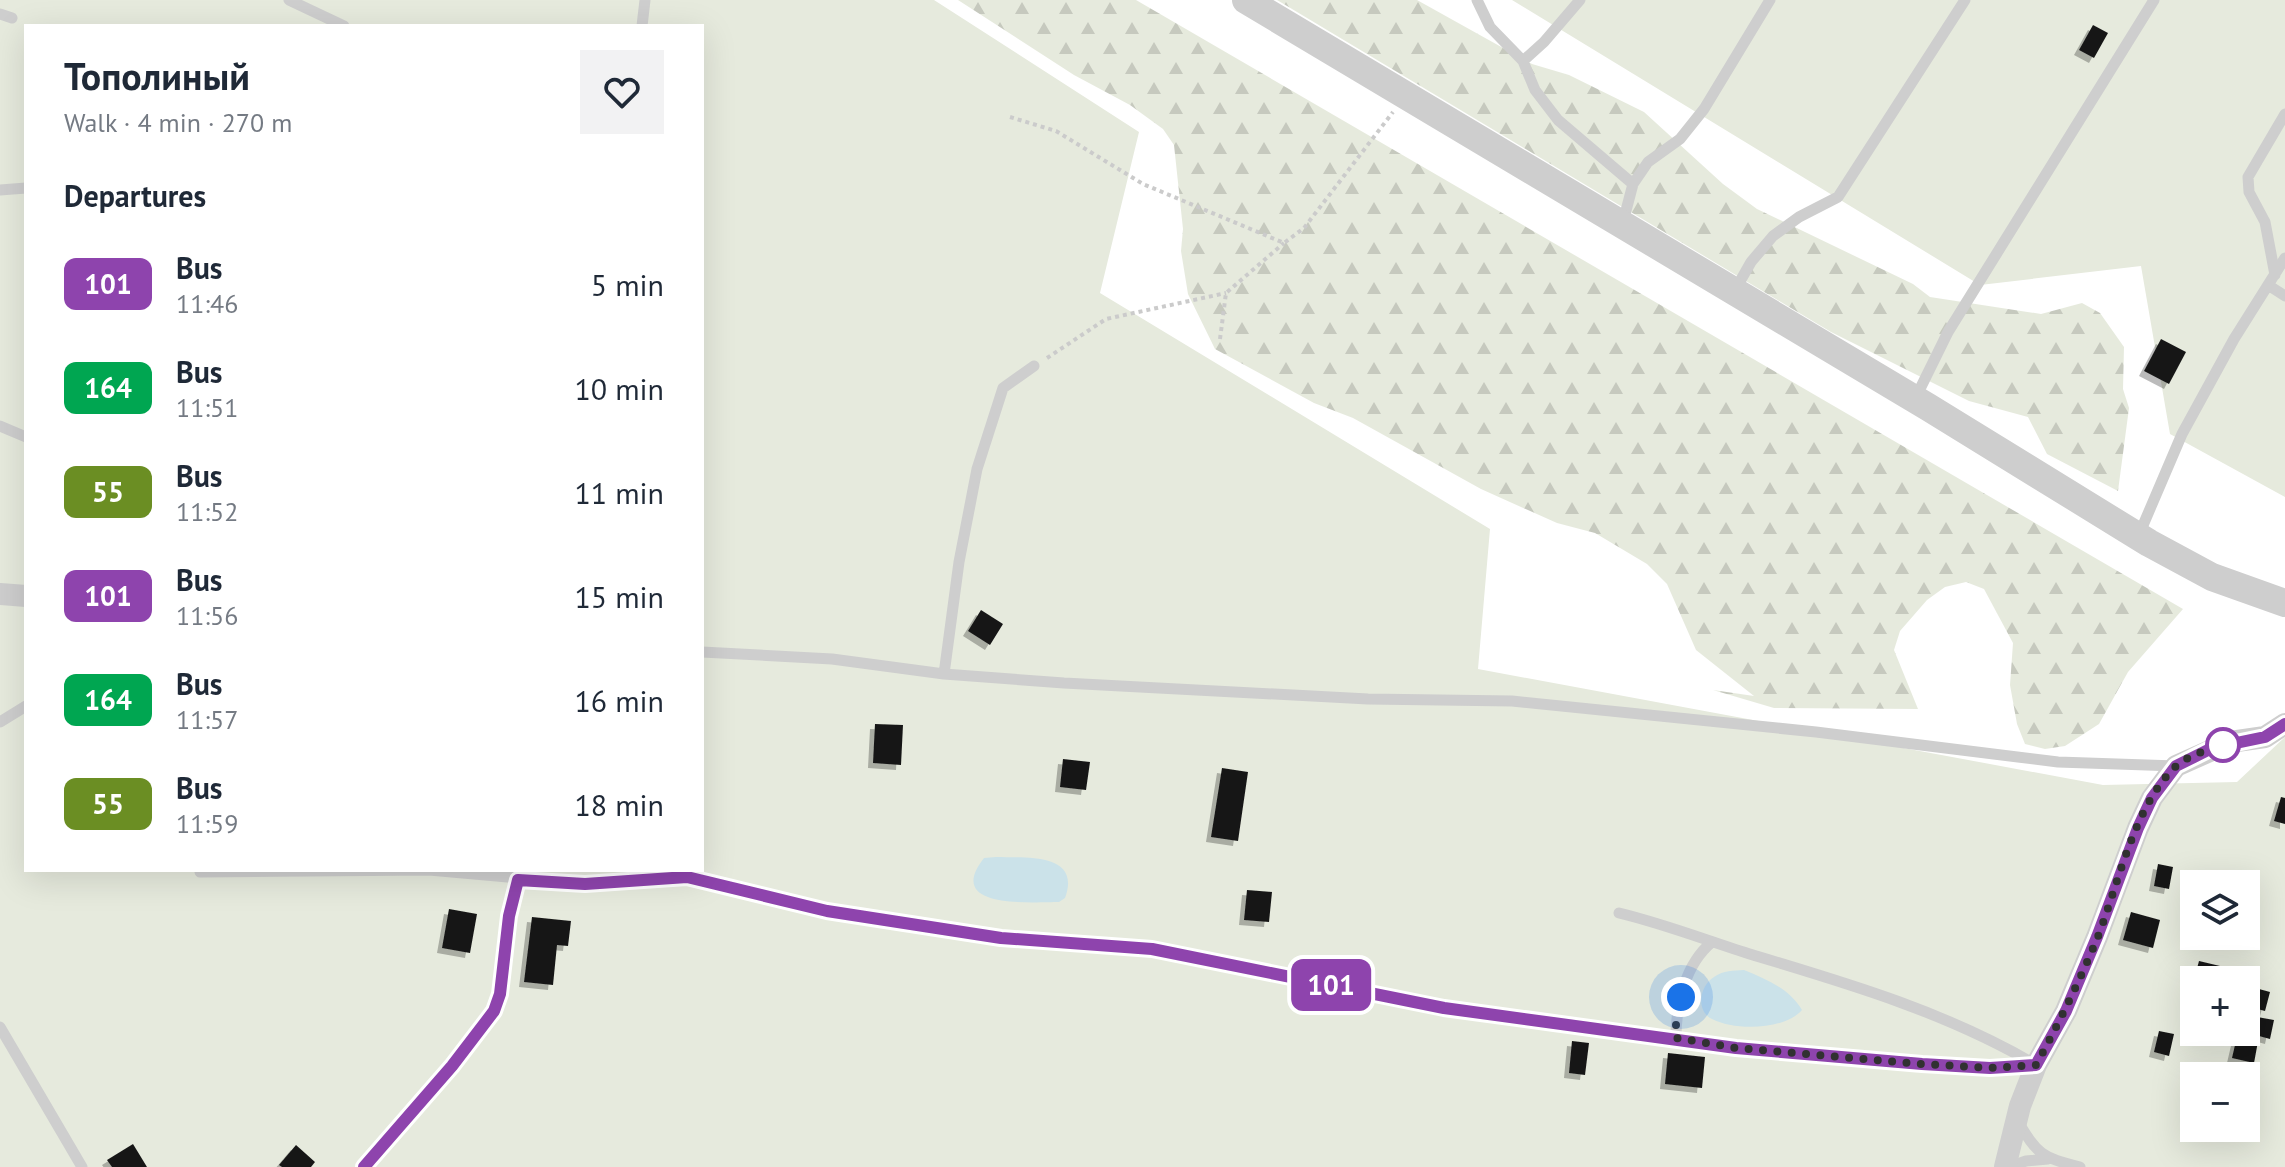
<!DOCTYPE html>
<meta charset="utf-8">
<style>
:root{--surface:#fff;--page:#f2f2f3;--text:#1f2937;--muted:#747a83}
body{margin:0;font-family:"PT Sans",sans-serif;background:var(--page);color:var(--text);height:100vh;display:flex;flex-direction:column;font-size:30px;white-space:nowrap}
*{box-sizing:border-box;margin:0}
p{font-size:26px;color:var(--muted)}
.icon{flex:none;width:44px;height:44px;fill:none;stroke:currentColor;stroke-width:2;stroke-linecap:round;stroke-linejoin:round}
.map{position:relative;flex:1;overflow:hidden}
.drawer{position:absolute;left:24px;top:24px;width:680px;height:848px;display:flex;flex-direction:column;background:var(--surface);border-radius:0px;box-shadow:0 8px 32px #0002}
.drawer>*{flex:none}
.badge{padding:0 16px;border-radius:12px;font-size:28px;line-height:52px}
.controls{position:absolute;left:2180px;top:870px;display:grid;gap:16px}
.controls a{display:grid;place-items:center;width:80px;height:80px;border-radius:0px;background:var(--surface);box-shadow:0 8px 32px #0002;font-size:40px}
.you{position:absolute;width:40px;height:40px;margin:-20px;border:6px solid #fff;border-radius:50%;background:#1a73e8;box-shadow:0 0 0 12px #1a73e833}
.map>.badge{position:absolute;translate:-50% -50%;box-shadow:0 0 0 4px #fff}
h2{padding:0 40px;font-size:30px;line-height:72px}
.round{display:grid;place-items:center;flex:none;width:84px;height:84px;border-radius:0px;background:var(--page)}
.head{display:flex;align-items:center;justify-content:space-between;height:136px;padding:0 40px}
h1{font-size:38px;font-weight:700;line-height:60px}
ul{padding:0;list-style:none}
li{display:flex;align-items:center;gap:24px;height:104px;padding:0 40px}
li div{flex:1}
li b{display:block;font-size:30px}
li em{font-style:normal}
li .badge{min-width:88px;font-weight:700;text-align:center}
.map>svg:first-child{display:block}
.green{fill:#e6eadd;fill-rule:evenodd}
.forest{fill:url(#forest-firs)}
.water{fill:#cbe2e9}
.building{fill:#181818;filter:url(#shadow)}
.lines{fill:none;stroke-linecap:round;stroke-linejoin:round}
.path{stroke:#cbcbcb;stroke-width:4;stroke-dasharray:4 4;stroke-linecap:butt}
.service{stroke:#cecece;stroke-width:11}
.minor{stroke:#cecece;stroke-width:22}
.tertiary{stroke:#cecece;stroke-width:28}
.line-casing{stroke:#fff;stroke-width:18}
.line{stroke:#8e44ad;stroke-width:12}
.walk{stroke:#313131;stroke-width:8;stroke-dasharray:0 14.4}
.stop-dot{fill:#fff;stroke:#8e44ad;stroke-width:4}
</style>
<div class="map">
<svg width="2285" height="1167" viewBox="0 0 2285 1167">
<defs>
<pattern id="forest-firs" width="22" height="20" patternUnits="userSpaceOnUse" patternTransform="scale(2)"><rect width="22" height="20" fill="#e6eadd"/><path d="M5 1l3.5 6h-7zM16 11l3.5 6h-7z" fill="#c6c9be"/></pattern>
<filter id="shadow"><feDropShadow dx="-5" dy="5" stdDeviation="0" flood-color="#0004"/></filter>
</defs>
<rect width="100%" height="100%" fill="#fff"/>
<path class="green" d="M0,0H934L1139,132L1100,293L1490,529L1478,669L2103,785L2237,782L2285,737V1167H0ZM26,26H702V870H26ZM2194,884H2246V936H2194ZM2194,980H2246V1032H2194ZM2194,1076H2246V1128H2194Z
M1512,0H2285V497L2170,434L2141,266L1980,285Z"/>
<path class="forest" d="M958,0H1136L2183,609L2128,672L2099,724L2065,746L2045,749L2025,744L2017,724L2010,685L2013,643L1984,589L1966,582L1945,587L1927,600L1900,631L1894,650L1918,709L1774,708L1713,690L1754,696L1696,650L1667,584L1647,564L1595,533L1557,523L1481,489L1353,418L1314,403L1215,349L1188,294L1181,251L1183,229L1174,145L1163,129L1130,105L1074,75Z
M1277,0H1417L1532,64L1569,75L1644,112L1723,184L1757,209L1913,284L1930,297L2041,314L2082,303L2100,313L2124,347L2123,389L2129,408L2118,491L2047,454L2028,417L1969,401L1831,332Z"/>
<path class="water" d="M996,857C1024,858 1082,852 1065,898L1059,902C1033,902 943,910 984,858Z
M1744,970C1766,979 1790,989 1802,1010C1785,1030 1735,1031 1712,1019C1695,1011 1700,985 1714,977C1724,970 1733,971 1744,970Z"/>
<path class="building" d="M2093,25L2108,33L2094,58L2079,50Z
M2161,339L2186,352L2169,384L2144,371Z
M981,610L1003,624L990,645L968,631Z
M875,724L903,725L901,765L873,763Z
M1063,759L1090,762L1086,790L1060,787Z
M1222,768L1248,772L1238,841L1211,837Z
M2281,797L2285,798V824L2274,821Z
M2158,864L2173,867L2169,889L2154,886Z
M1247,890L1272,892L1269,922L1244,920Z
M449,909L477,914L470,953L442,948Z
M2131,912L2160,920L2153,948L2123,940Z
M532,917L571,921L568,946L557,945L553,985L524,982Z
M2199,961L2220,966L2216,980L2195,976Z
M2248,986L2270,992L2265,1011L2246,1006Z
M2246,1015L2274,1020L2270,1039L2259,1036L2254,1063L2232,1058L2238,1032H2246Z
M2159,1031L2174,1034L2169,1056L2154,1052Z
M1572,1041L1589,1043L1585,1075L1569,1073Z
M1668,1053L1705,1057L1702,1088L1665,1084Z
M133,1144L147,1167H112L107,1160Z
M296,1145L315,1162L311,1167H282L279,1165Z"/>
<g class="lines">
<path class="path" d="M1010,117L1056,131L1143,184L1284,243L1304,228L1393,112
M1220,339L1226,293L1284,243
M1047,358L1106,319L1226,293"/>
<path class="service" d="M289,0L344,26
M1477,0L1490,27L1523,61L1535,90L1558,120L1633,184
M0,14L12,18
M642,26L645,0
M1523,61L1544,42L1580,0
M0,190L26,188
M1623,222L1633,184L1648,162L1680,139L1704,109L1770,0
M2275,275L2265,222L2249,192L2248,177L2285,114
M2268,285L2285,296
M1734,292L1751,262L1773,236L1799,217L1838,197L1965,0
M1916,397L1948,332L2154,0
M0,426L26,437
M2138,537L2182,434L2234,339L2285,258
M702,652L832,659L944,674L1064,683L1368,699L1512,701L1816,732L2058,762L2176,766
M944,674L959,562L977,469L1003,388L1034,366
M0,722L26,706
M666,870L827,911L1001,938L1152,949L1444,1008L1736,1048L1922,1064L1990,1068L2036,1065C1948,1013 1850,984 1753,955C1708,941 1665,924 1619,913
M200,872L429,870L585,884L678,877
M0,1027L82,1167
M1676,1038C1676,1005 1685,964 1712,942
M2017,1120C2038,1155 2041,1157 2080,1167
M364,1167L452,1066L494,1011L500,994L509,916L520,870
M2009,1167L2026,1161L2048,1159"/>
<path class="minor" d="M0,594L26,596
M2005,1167L2020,1106L2036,1065L2066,1011L2097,937L2138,828L2152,798L2176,766L2230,742L2265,737L2285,724"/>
<path class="tertiary" d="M1246,0L1928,407L2149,543L2212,577L2285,603"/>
</g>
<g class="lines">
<g class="line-casing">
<path id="line" d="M364,1167L452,1066L494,1011L500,994L509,916L518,880L585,884L687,877L827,911L1001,938L1152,949L1444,1008L1736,1048L1922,1064L1990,1068L2036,1065L2066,1011L2097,937L2138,828L2152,798L2176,766L2212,748L2265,737L2285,724"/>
</g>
<use href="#line" class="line"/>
<path class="walk" d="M1681,997L1676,1015V1038L1736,1048L1922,1064L1990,1068L2036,1065C2059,1023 2079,982 2097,939C2118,886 2133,808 2175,767C2188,755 2213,748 2230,742L2223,745"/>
</g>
<circle class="stop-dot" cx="2223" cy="745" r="16"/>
</svg>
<div class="controls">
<a><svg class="icon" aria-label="layers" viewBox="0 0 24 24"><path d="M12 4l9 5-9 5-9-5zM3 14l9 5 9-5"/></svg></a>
<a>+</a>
<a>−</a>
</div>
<div class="you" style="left:1681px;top:997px"></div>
<b class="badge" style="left:1331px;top:985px;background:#8e44ad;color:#fff">101</b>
<section class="drawer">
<div class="head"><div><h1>Тополиный</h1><p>Walk · 4 min · 270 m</p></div><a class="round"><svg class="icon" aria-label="heart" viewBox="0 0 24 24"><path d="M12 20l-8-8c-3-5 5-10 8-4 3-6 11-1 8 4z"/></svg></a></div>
<h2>Departures</h2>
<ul>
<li><span class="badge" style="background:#8e44ad;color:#fff">101</span><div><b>Bus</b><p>11:46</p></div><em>5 min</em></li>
<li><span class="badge" style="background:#00a651;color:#fff">164</span><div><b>Bus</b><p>11:51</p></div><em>10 min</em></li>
<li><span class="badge" style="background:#6b8e23;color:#fff">55</span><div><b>Bus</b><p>11:52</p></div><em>11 min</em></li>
<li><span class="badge" style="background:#8e44ad;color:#fff">101</span><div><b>Bus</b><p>11:56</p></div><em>15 min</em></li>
<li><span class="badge" style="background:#00a651;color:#fff">164</span><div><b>Bus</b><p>11:57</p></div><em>16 min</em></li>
<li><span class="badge" style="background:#6b8e23;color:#fff">55</span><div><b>Bus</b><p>11:59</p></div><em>18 min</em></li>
</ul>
</section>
</div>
